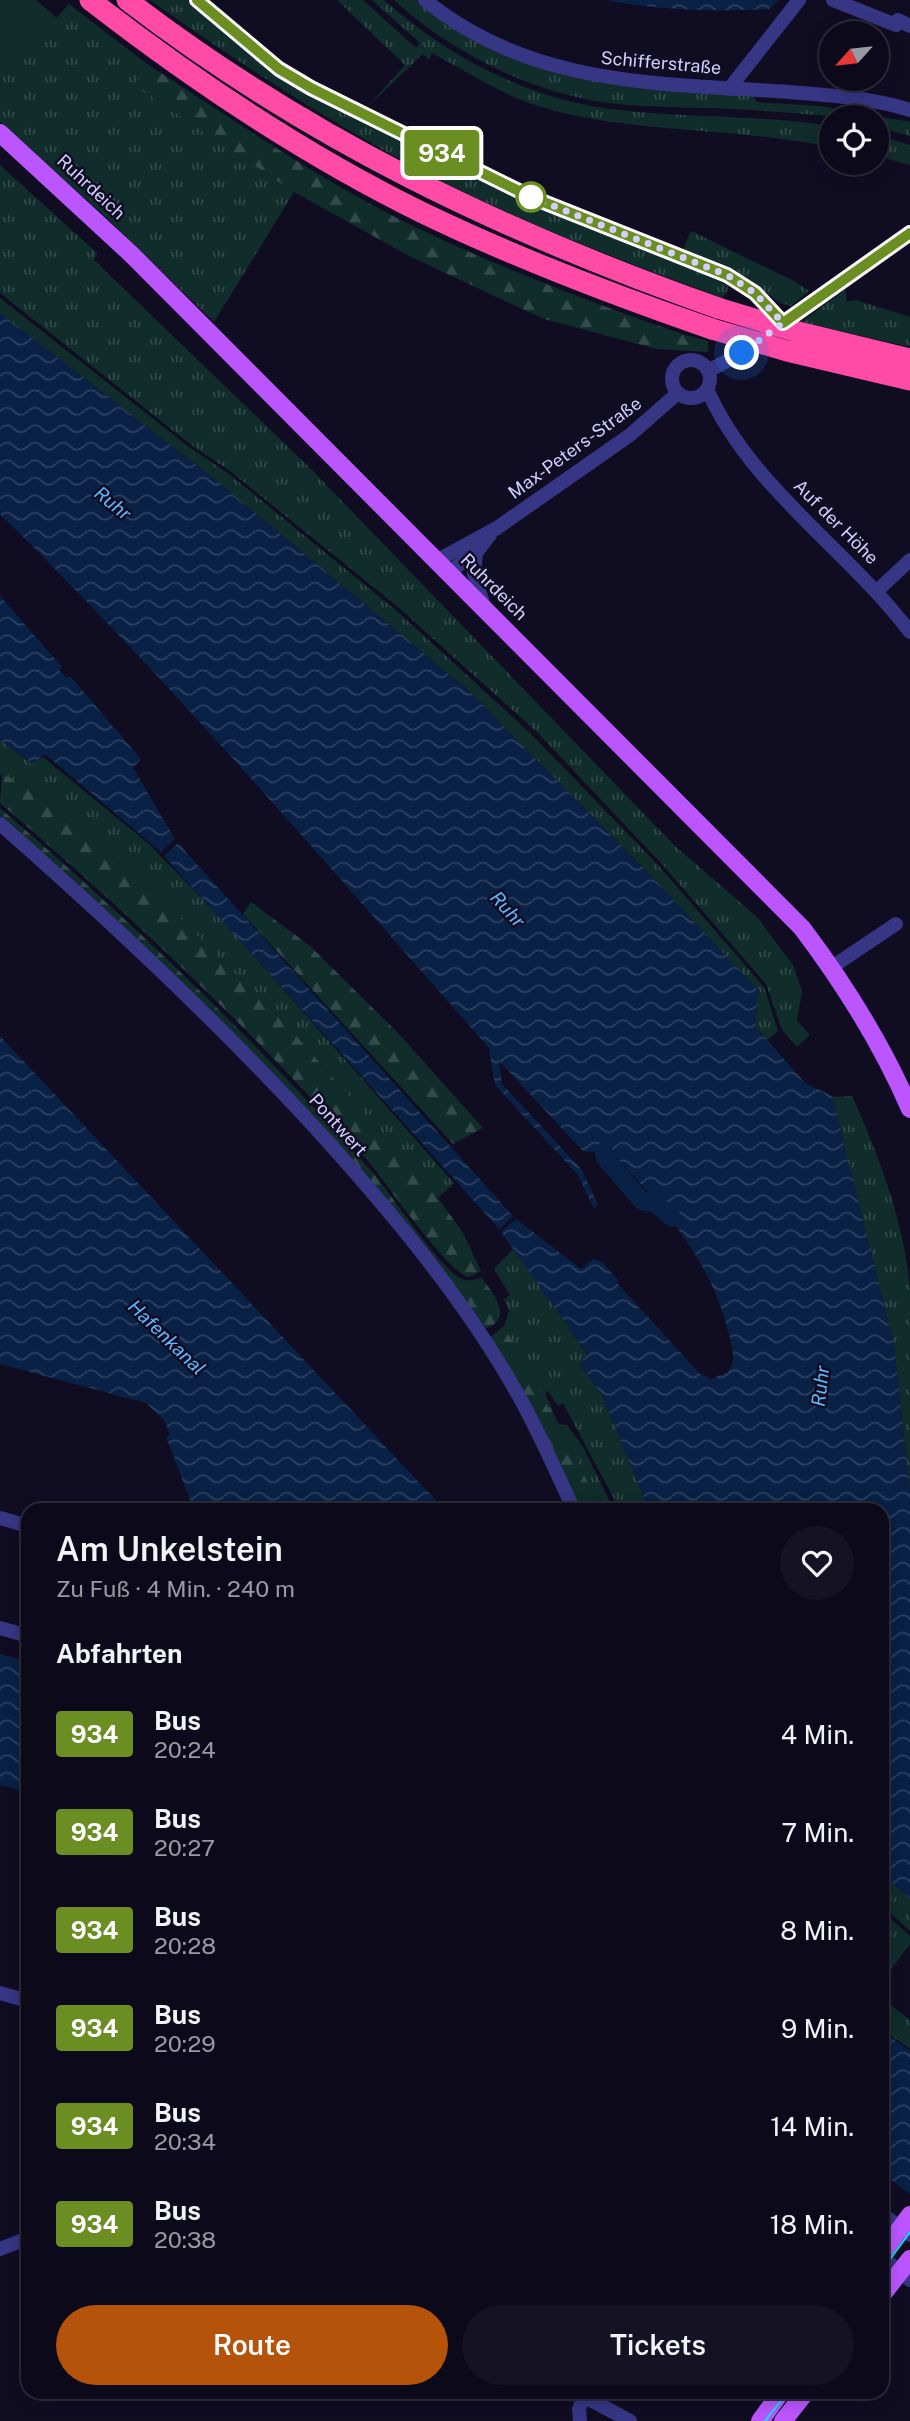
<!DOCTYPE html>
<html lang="de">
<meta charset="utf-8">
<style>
:root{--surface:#0c0a1a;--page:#151323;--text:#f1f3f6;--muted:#9a9aa2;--line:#2c2b39;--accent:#b45309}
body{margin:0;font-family:"Public Sans",sans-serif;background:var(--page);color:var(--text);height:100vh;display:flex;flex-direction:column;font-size:26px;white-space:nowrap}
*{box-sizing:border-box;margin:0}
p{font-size:23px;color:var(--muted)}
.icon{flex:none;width:38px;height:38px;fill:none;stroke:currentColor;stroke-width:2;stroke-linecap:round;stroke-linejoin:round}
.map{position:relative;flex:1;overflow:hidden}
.drawer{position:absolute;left:21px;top:1503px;width:868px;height:896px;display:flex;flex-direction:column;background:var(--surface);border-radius:21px;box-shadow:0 4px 18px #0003,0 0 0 2px var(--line)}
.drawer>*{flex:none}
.badge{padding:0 14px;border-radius:5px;font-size:24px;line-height:46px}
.needle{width:46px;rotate:243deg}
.fabs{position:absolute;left:819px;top:21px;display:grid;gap:14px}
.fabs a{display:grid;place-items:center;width:70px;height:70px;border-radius:50%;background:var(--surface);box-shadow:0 4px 18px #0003,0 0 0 2px var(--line);font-size:35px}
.you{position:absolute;width:35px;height:35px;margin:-18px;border:5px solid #fff;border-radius:50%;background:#1a73e8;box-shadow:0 0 0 10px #1a73e833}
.map>.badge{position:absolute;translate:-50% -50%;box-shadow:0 0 0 4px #fff}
h2{padding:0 35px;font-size:26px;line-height:63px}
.round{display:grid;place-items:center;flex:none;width:74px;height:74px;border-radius:37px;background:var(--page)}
.summary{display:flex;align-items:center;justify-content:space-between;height:119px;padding:0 35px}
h1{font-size:33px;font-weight:600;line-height:52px}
.action{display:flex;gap:14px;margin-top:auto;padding:14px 35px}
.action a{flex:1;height:80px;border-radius:42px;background:var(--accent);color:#fff;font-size:28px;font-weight:600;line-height:80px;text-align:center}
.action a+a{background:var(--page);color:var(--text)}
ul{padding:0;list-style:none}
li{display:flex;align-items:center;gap:21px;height:98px;padding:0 35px}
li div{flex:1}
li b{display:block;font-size:26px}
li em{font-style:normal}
li .badge{min-width:77px;font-weight:700;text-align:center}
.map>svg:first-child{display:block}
.grass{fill:url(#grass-tufts)}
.forest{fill:url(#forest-firs)}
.garden{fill:#102d2b}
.water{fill:url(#water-waves)}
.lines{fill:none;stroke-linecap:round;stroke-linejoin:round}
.river{stroke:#092145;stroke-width:18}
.minor{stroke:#363684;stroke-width:14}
.major{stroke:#bb56ff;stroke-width:18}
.highway{stroke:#ff4aa6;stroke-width:21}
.tram{stroke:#00e8fa;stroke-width:2}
.major-bridge{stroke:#bb56ff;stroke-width:18}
.highway-bridge{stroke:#ff4aa6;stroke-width:21}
.line-casing{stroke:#fff;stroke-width:16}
.line{stroke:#6b8e23;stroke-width:10}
.walk{stroke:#d3cfff;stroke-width:7;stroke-dasharray:0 12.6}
.stop-dot{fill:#fff;stroke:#6b8e23;stroke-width:3.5}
.labels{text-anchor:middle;stroke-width:5;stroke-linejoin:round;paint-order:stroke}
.street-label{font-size:18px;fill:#d3cfff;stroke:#100d23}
.water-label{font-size:19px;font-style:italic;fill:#5db9ff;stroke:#100d23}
</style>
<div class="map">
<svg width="910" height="2421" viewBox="0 0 910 2421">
<defs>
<pattern id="grass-tufts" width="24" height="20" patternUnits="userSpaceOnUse" patternTransform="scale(1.75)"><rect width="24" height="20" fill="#102d2b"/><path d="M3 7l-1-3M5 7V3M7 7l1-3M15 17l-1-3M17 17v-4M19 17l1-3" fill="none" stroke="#324a4b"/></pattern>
<pattern id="forest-firs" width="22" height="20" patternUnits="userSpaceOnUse" patternTransform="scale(1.75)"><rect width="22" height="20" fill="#102d2b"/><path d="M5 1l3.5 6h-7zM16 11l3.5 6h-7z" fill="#324a4b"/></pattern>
<pattern id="water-waves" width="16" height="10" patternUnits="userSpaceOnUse" patternTransform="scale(1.75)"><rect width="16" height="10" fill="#092145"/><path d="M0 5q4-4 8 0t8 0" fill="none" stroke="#2c4061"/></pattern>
</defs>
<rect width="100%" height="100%" fill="#100d23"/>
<path class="grass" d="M150,0H190L275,73L724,281L728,286L727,292L722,298C624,261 526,225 433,177C334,125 241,65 150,0Z
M337,0H363L416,48L420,43L372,0H384C449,58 530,100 618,110C689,118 760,115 831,126V147C738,127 631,134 542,107C503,96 468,72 432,53L429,60L423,54L367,107L405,65Z
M394,0H418L437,15L508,54L753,94L756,102L820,106L910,122V136L877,127V117C834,118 792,112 750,110C706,107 661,108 617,104C535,95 455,55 394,0Z
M69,4L147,64L136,86L294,192L214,322L109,220L0,122V80Z
M877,135L910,145V165L877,156Z
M0,165L97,253L94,260L310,468L675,846L757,917L793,965L802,991L797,1021L810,1035L797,1047L782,1030L766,984L661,863L537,732L398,607L230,471L190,444L0,293Z
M691,231L796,282L809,291L791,306L780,303L731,267L683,249Z
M845,290L847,302L856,300L910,317V347L801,322Z
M0,298L189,447L229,474L398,612L532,735L658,865L764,987L778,1031L767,1040L755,1026L758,991L657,882L467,689L218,482L0,313Z
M0,740L32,764L43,757L150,845L214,911L454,1183L438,1198L292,1031L146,884L18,781L2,774L0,776Z
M852,1096C879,1156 905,1224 910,1290C910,1356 910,1425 910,1492L894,1345L832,1097Z
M515,1247L588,1356L579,1363L602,1395L649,1510H620L563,1403L558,1406L548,1391L545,1394C551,1405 553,1414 559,1424L567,1425L583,1447L614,1510H601L578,1462L504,1326L509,1311L504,1299L510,1295L494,1269Z
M882,1874L910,1899V1931L882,1905Z
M882,1911L910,1936V1944L882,1981Z
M882,1999L910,2020V2049L882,2029Z"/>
<path class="forest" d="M147,64C236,121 324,184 419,229C506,270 595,304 685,335L708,341V352L657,349L544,319L411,257L294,192L135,86Z
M2,774L18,781L146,884L292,1031L438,1198L463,1233L481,1271L469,1277C448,1273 387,1184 369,1162C256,1033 130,915 0,803Z
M0,808C132,922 259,1043 374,1174C392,1195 442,1272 462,1279C469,1282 476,1279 482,1278C494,1295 515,1319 484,1329L308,1112L231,1030L0,818Z
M251,902L310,946L399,1034L483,1128L453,1144L243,914Z
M504,1326L578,1462L601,1510H581L489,1338Z"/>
<path class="garden" d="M0,0H36L57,18L0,80Z"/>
<path class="water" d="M605,0H779L769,9C713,12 660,10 605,0Z
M0,313L218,482L467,689L657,882L759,991L755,1026L805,1083L832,1096L894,1345L910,1492V1899L882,1874V1510H649L602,1395L579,1363L588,1355L501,1232L516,1219L581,1269L594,1259L602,1262L618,1280L617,1283L699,1373L711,1379L728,1372C737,1359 732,1345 728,1331C710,1258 662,1206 612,1153L583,1151L499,1061L502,1084L582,1170L598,1205L594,1209L578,1175L495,1085L489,1048C329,867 172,683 0,514Z
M0,596L62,667L59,670L67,678L70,676L141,759L133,768L175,839L161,852L45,754L33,764L0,740Z
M178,843L513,1216L499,1229L164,856Z
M0,1036L445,1510H194L166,1437L170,1435L164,1420L146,1403L0,1364Z
M0,1654L28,1662V1793L0,1785Z
M882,2030L910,2051V2194L882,2173Z"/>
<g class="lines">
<path class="river" d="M604,1152L605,1158L642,1201L656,1204L672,1218"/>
<path class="minor" d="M197,0L279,69L311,88L531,197L727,275L755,293L783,323
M425,0C532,87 659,83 789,92C829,95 872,98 910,110
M833,0L896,25L898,20L910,26
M729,89L799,0
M672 379a19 19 0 1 1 38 0a19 19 0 1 1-38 0Z
M708,371L742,353L910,233
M707,389C750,487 846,548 910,632
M476,553L474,574L484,606
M438,560L497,528L630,435L678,393
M449,572L476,553L490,535
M878,590L910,560
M0,824C115,925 225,1028 328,1142C399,1221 469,1306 521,1400C541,1436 557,1474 574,1510
M832,967L896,924
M0,1518L28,1526
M0,1628L28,1636
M0,1993L28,2001
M882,2214L910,2235
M0,2249L28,2238
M882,2257L910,2280
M576,2392L630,2421
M580,2421L579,2409L584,2396"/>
<path class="major" d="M0,133L130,253L802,928C845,985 882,1044 910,1109
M882,2253L891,2241
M882,2295L910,2259
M760,2421L781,2392
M783,2421L806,2392"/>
<path class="highway" d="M90,0C193,80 303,154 421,212C516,258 613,295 712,329
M127,0C308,139 503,232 718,308"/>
<path class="tram" d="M882,2270L910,2232
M765,2421L788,2392"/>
<path class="major-bridge" d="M891,2241L910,2215"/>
<path class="highway-bridge" d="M718,308L794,331L910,359
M712,329L787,351L910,380"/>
</g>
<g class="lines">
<g class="line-casing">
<path id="line" d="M197,0L279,69L311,88L531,197L727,275L755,293L783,323L910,233"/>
</g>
<use href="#line" class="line"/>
<path class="walk" d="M531,197L727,275L755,293L783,323L742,353"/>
</g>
<circle class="stop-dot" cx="531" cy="197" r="14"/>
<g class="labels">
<g class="street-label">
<text transform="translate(661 63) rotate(5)" y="6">Schifferstraße</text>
<text transform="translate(91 187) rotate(43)" y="6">Ruhrdeich</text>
<text transform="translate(575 448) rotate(-36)" y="6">Max-Peters-Straße</text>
<text transform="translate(836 522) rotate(45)" y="6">Auf der Höhe</text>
<text transform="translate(494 587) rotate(45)" y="6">Ruhrdeich</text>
<text transform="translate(338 1125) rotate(48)" y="6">Pontwert</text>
</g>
<g class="water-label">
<text transform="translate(113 503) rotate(39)" y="7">Ruhr</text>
<text transform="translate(508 909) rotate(48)" y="7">Ruhr</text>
<text transform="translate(167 1337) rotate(44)" y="7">Hafenkanal</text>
<text transform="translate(820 1386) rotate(-83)" y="7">Ruhr</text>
</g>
</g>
</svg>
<div class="fabs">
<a><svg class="needle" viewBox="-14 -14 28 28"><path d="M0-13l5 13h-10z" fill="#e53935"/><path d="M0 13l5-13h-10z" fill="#9a9aa2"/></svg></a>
<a><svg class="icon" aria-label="locate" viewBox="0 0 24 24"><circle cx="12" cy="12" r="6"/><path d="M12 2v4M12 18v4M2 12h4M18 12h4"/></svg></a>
</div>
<div class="you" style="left:742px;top:353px"></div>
<b class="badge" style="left:442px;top:153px;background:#6b8e23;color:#fff">934</b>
<section class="drawer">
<div class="summary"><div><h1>Am Unkelstein</h1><p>Zu Fuß · 4 Min. · 240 m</p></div><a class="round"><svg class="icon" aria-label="heart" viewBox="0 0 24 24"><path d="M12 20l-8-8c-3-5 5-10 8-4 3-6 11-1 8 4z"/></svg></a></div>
<h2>Abfahrten</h2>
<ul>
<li><span class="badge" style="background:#6b8e23;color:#fff">934</span><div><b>Bus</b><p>20:24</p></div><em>4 Min.</em></li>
<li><span class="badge" style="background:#6b8e23;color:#fff">934</span><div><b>Bus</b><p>20:27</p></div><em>7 Min.</em></li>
<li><span class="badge" style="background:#6b8e23;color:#fff">934</span><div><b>Bus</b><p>20:28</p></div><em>8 Min.</em></li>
<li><span class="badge" style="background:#6b8e23;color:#fff">934</span><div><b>Bus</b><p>20:29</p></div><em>9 Min.</em></li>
<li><span class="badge" style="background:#6b8e23;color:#fff">934</span><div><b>Bus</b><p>20:34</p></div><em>14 Min.</em></li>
<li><span class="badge" style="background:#6b8e23;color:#fff">934</span><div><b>Bus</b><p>20:38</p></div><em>18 Min.</em></li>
</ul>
<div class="action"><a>Route</a><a>Tickets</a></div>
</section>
</div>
